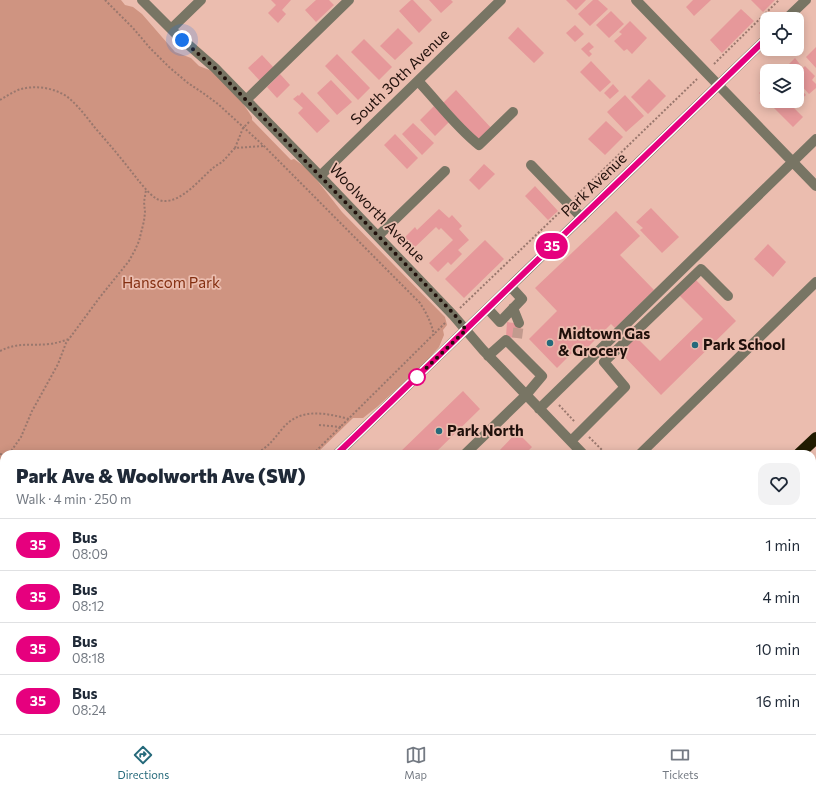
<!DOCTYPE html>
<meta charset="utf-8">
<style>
:root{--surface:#fff;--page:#f2f2f3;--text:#1f2937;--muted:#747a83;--line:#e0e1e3;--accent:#266a7b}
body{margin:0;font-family:Commissioner,sans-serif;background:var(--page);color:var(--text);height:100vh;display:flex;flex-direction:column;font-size:15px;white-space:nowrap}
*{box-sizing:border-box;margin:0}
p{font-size:13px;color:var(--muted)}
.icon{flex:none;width:22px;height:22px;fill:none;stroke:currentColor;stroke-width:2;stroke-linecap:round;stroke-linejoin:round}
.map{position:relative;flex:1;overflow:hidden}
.details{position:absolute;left:0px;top:450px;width:816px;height:284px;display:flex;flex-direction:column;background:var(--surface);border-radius:12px 12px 0 0;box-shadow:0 2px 10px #0003}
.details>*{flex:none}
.badge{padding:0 8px;border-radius:13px;font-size:14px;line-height:26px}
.tools{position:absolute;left:760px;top:12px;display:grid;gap:8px}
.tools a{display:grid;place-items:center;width:44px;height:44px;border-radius:8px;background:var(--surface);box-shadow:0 2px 10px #0003;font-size:20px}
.you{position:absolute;width:20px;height:20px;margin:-10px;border:3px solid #fff;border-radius:50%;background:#1a73e8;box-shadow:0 0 0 6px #1a73e833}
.map>.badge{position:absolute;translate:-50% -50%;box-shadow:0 0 0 2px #fff}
.round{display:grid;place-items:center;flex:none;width:42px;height:42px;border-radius:12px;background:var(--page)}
.head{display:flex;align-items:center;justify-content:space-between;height:68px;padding:0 16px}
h1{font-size:19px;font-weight:800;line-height:30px}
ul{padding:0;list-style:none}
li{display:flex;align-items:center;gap:12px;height:52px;padding:0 16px;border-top:1px solid var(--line)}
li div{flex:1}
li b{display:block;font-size:15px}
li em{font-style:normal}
li .badge{min-width:44px;font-weight:700;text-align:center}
.dock{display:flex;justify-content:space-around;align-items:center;height:56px;border-top:1px solid var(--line);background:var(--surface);font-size:11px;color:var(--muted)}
.dock a{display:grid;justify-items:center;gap:2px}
.dock .on{color:var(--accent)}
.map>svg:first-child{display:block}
.green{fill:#cf9481}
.building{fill:#e6989a}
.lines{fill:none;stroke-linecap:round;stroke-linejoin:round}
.minor-tunnel{stroke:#c29a8e;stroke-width:10;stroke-dasharray:10 5;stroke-linecap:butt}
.path{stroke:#99776d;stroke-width:2;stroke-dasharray:2 2;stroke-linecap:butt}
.minor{stroke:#787564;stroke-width:10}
.highway{stroke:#211b00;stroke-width:12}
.line-casing{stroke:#fff;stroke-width:9}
.line{stroke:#e6007e;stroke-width:6}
.walk{stroke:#20100b;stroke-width:4;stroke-dasharray:0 7.2}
.poi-dot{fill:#266a7b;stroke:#ebbdaf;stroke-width:1.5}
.stop-dot{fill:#fff;stroke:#e6007e;stroke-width:2}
.labels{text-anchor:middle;stroke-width:3.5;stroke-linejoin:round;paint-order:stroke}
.street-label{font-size:15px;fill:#20100b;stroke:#ebbdaf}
.park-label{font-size:15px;fill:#832e10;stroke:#ebbdaf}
.poi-label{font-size:15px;font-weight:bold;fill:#20100b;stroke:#ebbdaf;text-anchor:start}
</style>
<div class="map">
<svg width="816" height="734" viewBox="0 0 816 734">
<rect width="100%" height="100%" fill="#ebbdaf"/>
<path class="green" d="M0,0H121L125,5L133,7L142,14L175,52L191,58L199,66L212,71L242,102L252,117V120L291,160L294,159L309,170L342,212L445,317L447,325L443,330L444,335L439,347L423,365L377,407L363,418H353L316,454H4V730H36L32,734H0Z"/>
<path class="building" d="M271,0H291L282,10L286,14L278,23L268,13L276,5Z
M316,0H329L334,5L316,22L305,10Z
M411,0H413L432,20L419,33L399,11Z
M429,0H451L453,2L441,13Z
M566,0H586L576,10Z
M593,0H598L608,9L590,26L578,14Z
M693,0H711L694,16L686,7Z
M751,0H775L763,12Z
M741,9L754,21L722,53L710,40Z
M611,11L624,24L609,38L596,25Z
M630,21L647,38L632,54L627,49L624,51L614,41L622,34L619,32Z
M575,25L584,34L575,42L566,33Z
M518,27L544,53L534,63L508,38Z
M398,28L413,43L395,60L380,46Z
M364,39L392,67L379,80L351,52Z
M589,42L594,47L589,51L592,54L589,57L581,49Z
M816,47V68L806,57Z
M337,54L370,88L358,100L325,66Z
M262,55L275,69L261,82L248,68Z
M795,58L803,68L805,66L815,76L812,80L816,84V88L809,94L797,81V71H788L785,68Z
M591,61L611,82L600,92L580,72Z
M280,74L290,85L277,98L267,87Z
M649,79L666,96L648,114L631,97Z
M331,80L352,102L337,115L317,93Z
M613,84L619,91L610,99L604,93Z
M767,85V101H787L803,117L793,127L759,93Z
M797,85L806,95L794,105L790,101H797Z
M456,90L493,130L479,143L442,104Z
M302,92L330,121L317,133L298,113L303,108L293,99L298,95L299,96Z
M625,95L644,116L626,132L607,112Z
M434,106L449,122L435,136L420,120Z
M606,121L623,137L605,155L588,139Z
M413,123L434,143L422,155L402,134Z
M395,134L418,158L407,169L384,145Z
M484,164L495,174L479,190L469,180Z
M535,186L558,211L548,220L525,196Z
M651,208L679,237L662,253L640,230L643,228L636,222Z
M439,209L449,218L452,215L462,226L459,229L469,240L458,250L462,254L451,265L448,262L438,272L429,263L453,240L441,228L439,230L436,227L414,248L404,238L415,227L417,230Z
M616,211L640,236L620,255L654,290L615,328L611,324L580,355L575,350L557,368L529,339L557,311L535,288Z
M485,240L504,259L464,298L445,279Z
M768,244L786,262L773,277L754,259Z
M695,279L736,321L661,395L620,352L636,337L660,361L703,319L679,295Z
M507,322L521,324L520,338L506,337Z
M463,391L480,409L434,454H398Z
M517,432L532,447L525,454H503L499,451Z"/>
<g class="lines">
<path class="minor-tunnel" d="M517,338L519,323"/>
<path class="path" d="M105,0L133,28L150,48L169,67L188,83L203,93L218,104L264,146L420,303C427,314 431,322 434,335
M714,64L779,0
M0,100C7,96 14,91 21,89C37,85 57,88 70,99C80,108 88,119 96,129C111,146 125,163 138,180C144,187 154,201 164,201C182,202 200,179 213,168C216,165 220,164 223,161C227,157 231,152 235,148L263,146
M235,148L243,128L250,121
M575,197L697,79
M460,308L561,211
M0,351C18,342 31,346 50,344C57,343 63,341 69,339
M559,405L575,422
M319,425L341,427
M589,437L606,454
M0,454L4,455
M9,454L21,437L32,411L58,364L66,343L100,297L129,261L135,250L139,241L144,221L145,212L144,202L146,190
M254,454C268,448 273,440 282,429C300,407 325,413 349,419
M313,454L446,322
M0,555H4
M0,601L4,598
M812,674L816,678
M24,734L28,730"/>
<path class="minor" d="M142,0L175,33L215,68L320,176L453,315L483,350L583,454
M636,0L816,186
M786,19L806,0
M171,29L201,0
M418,81C438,102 456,127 479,145L513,112
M246,100L349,0
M531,165L582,218
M320,176L501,0
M378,236L445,171
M513,308L519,323
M488,309L500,322L522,299L511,287
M539,409L816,139
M571,441L625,387L604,362L701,269L728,296
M337,454L767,38
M465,454L526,395L542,376L506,340L488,356
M640,454L816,282
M812,580L816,576
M812,689L816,693
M812,725L816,721
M278,730L281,734
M47,734L51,730
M352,734L356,730
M654,734L658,730
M803,734L807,730"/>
<path class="highway" d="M799,454L816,438
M812,498L816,494
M509,734L513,730
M569,734L573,730"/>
</g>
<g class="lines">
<g class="line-casing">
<path id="line" d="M337,454L767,38"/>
</g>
<use href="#line" class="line"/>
<path class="walk" d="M182,40L215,68L454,314L466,330L417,377"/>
</g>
<g class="poi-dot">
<circle cx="550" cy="343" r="4"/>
<circle cx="695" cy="345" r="4"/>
<circle cx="439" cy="431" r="4"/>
</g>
<circle class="stop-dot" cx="417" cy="377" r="8"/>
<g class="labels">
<g class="street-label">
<text transform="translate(400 77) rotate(-44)" y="5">South 30th Avenue</text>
<text transform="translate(594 185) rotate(-44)" y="5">Park Avenue</text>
<text transform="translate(377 213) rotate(46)" y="5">Woolworth Avenue</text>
</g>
<g class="park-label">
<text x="171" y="288">Hanscom Park</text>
</g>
<g class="poi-label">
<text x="558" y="339">Midtown Gas<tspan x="558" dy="17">&amp; Grocery</tspan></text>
<text x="703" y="350">Park School</text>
<text x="447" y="436">Park North</text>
</g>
</g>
</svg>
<div class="tools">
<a><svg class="icon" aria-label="locate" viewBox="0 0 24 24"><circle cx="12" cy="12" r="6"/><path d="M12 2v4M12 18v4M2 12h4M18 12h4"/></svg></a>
<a><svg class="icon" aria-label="layers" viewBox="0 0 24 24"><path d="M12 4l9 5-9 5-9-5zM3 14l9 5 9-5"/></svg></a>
</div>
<div class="you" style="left:182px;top:40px"></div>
<b class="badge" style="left:552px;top:246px;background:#e6007e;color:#fff">35</b>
<section class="details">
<div class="head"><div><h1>Park Ave &amp; Woolworth Ave (SW)</h1><p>Walk · 4 min · 250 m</p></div><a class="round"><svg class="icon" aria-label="heart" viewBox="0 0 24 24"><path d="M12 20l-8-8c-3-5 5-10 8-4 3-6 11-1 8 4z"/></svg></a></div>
<ul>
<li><span class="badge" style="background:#e6007e;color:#fff">35</span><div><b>Bus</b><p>08:09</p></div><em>1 min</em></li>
<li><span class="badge" style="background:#e6007e;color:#fff">35</span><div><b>Bus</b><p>08:12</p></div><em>4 min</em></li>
<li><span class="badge" style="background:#e6007e;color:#fff">35</span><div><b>Bus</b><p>08:18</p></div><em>10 min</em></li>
<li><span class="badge" style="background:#e6007e;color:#fff">35</span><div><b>Bus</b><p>08:24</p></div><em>16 min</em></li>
</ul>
</section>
</div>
<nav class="dock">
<a class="on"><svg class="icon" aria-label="directions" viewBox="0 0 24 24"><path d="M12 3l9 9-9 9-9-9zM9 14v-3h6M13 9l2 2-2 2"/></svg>Directions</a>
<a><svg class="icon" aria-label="map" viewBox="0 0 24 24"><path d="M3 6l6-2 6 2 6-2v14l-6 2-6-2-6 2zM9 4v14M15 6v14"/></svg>Map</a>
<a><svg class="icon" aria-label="tickets" viewBox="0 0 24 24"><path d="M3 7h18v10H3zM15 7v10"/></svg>Tickets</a>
</nav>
